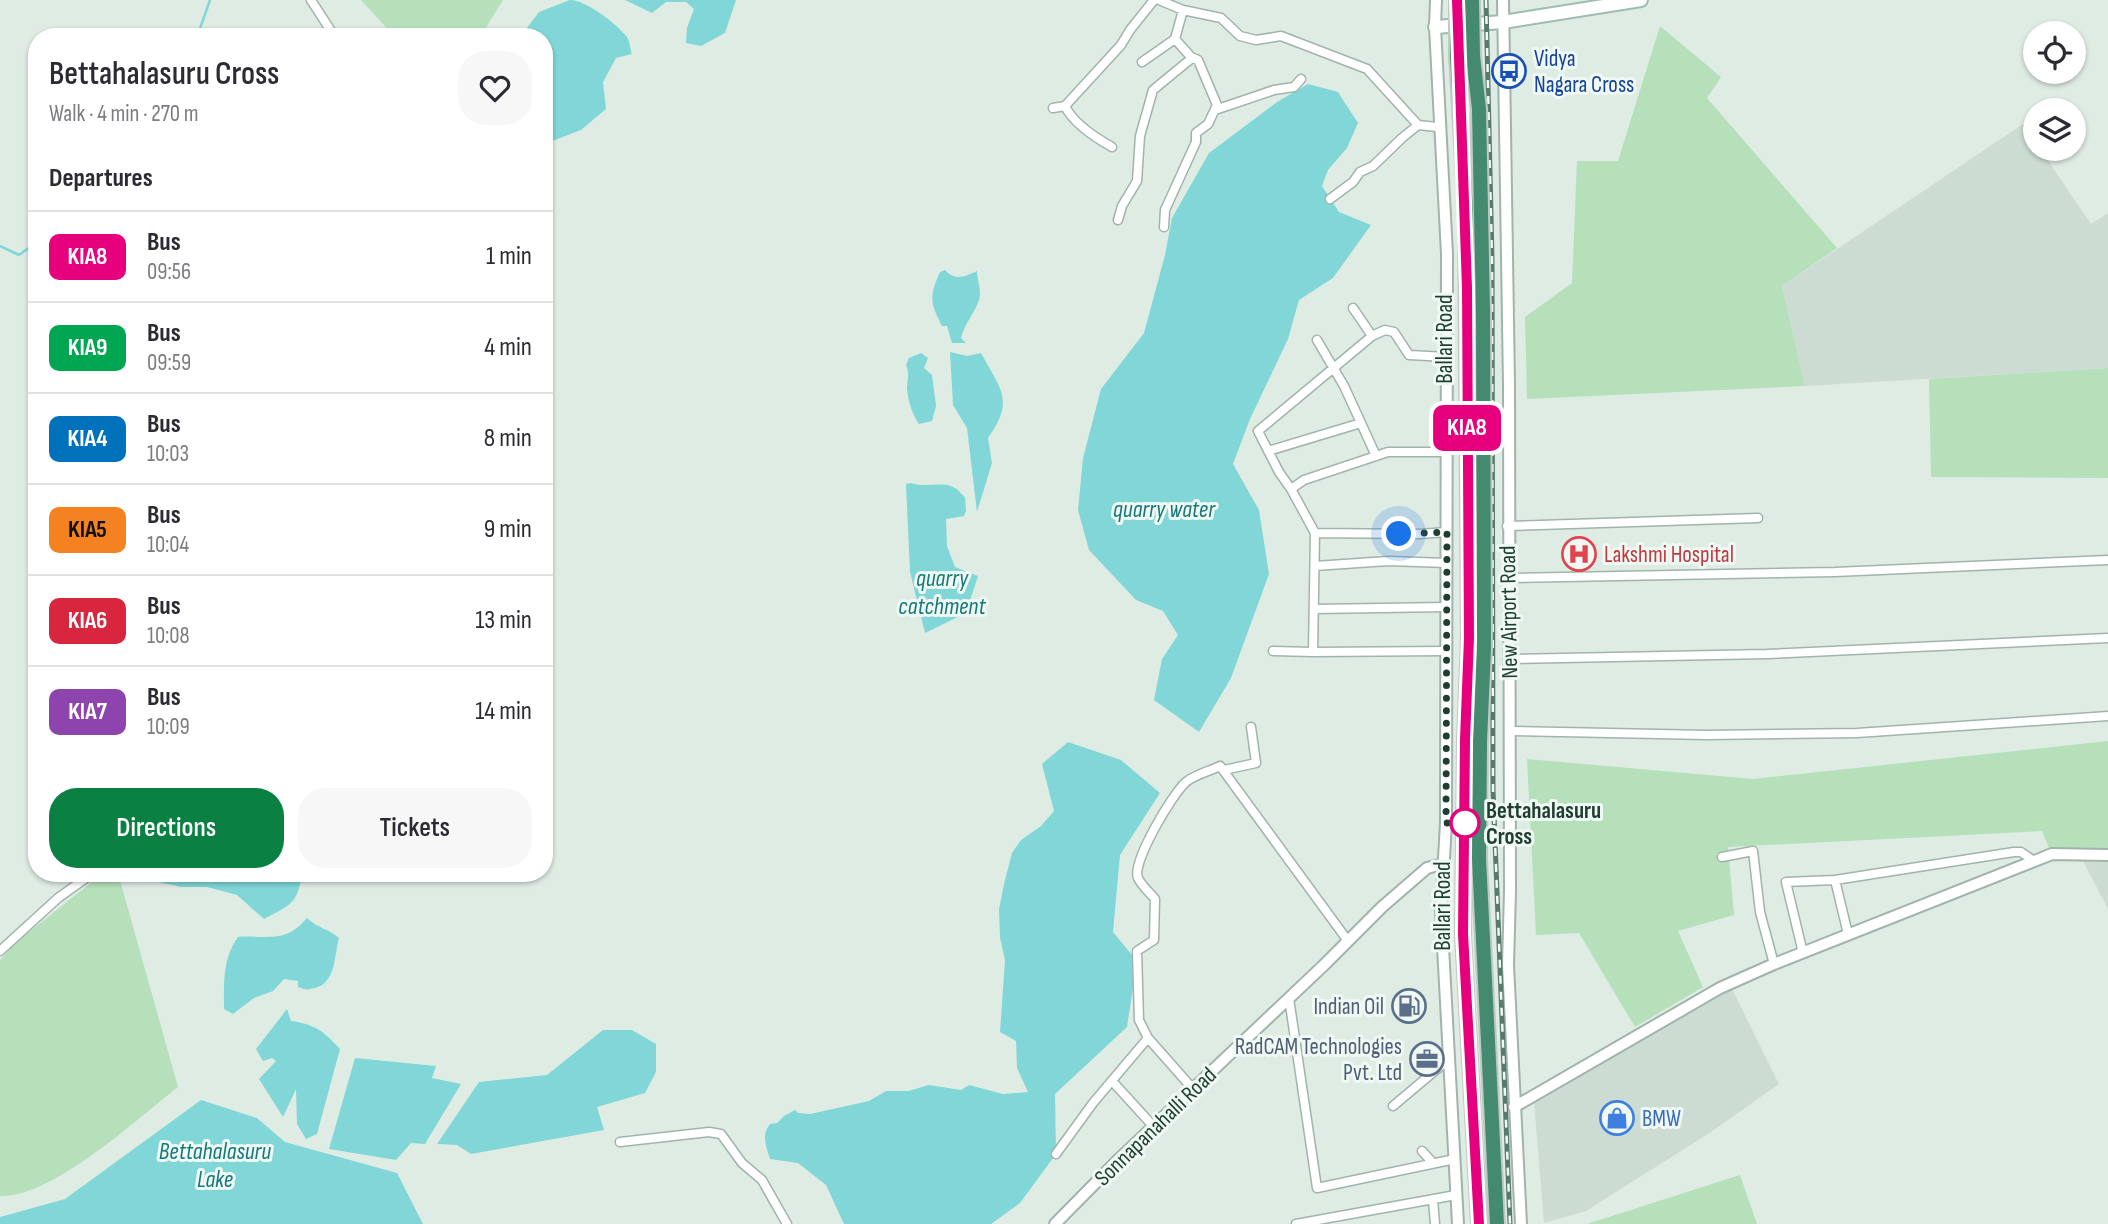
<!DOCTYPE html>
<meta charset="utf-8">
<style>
:root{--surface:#fff;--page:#f7f7f7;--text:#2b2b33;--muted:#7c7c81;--line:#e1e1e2;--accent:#0b8043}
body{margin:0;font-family:"Sofia Sans Condensed",sans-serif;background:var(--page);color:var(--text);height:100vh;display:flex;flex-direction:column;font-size:26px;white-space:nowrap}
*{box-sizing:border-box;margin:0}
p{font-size:23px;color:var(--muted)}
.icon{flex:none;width:38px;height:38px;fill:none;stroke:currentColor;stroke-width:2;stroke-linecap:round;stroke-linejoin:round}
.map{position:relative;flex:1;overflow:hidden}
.panel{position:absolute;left:28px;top:28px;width:525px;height:854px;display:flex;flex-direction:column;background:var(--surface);border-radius:28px;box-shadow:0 2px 5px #0004}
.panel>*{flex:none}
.badge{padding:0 14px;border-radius:10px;font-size:24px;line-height:46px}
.tools{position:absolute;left:2023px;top:21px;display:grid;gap:14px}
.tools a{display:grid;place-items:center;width:63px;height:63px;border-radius:50%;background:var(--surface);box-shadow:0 2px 5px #0004;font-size:35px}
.you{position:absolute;width:35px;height:35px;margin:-18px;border:5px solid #fff;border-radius:50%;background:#1a73e8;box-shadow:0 0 0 10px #1a73e833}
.map>.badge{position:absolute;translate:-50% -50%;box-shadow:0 0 0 4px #fff}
h2{padding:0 21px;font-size:26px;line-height:63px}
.round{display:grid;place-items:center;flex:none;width:74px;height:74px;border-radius:28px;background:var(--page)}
.headline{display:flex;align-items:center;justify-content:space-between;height:119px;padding:0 21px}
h1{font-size:33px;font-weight:600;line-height:52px}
.primary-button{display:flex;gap:14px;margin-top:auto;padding:14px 21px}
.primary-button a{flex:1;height:80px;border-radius:28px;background:var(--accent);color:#fff;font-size:28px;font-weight:600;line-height:80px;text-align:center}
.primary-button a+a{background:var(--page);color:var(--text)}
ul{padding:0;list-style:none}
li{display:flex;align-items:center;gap:21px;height:91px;padding:0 21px;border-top:2px solid var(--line)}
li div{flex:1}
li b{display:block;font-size:26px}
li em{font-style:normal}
li .badge{min-width:77px;font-weight:700;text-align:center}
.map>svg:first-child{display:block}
.built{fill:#cddcd3}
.green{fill:#b5e0ba}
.water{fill:#81d7d7}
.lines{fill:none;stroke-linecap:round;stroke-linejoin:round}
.stream{stroke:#81d7d7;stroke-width:2.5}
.minor-casing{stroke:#a1b4ab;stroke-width:11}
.tertiary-casing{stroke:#a1b4ab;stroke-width:14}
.secondary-casing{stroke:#9fbcae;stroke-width:16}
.trunk-casing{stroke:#c0c9c5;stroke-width:18}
.minor{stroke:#fff;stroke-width:8}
.tertiary{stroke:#fff;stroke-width:10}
.secondary{stroke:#fff;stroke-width:12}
.trunk{stroke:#438a6e;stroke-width:14}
.rail-casing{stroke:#587a6c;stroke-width:5}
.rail{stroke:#f0f8f3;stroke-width:2.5;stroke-dasharray:8;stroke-linecap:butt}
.trunk-bridge-casing{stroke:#c0c9c5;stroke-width:18;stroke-linecap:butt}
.trunk-bridge{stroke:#438a6e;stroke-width:14}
.line-casing{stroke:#fff;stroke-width:16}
.line{stroke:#e6007e;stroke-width:10}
.walk{stroke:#1e3e31;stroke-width:7;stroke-dasharray:0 12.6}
.stop-dot{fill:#fff;stroke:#e6007e;stroke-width:3.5}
.labels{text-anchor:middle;stroke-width:6;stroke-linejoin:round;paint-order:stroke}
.transit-label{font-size:23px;fill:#164399;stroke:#f0f8f3;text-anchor:start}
.street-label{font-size:23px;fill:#1e3e31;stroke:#f0f8f3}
.health-label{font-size:23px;fill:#be3a42;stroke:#f0f8f3;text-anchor:start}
.stop-label{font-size:23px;font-weight:bold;fill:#1e3e31;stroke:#f0f8f3;text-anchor:start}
.service-label{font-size:23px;fill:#4e5e75;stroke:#f0f8f3;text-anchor:end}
.shop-label{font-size:23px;fill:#366cbe;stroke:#f0f8f3;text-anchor:start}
.water-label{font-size:24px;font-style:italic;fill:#13797a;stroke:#f0f8f3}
</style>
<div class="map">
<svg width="2108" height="1224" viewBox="0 0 2108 1224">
<rect width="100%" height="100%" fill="#dfece4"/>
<path class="built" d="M2023,124L2035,142V149H2040L2091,224L2108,213V368L1805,386L1782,286Z
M2083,861L2108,862V909Z
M1732,989L1779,1084L1708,1134L1586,1211L1544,1223L1534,1102Z"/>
<path class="green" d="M361,0H503L480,37H395Z
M1660,26L1721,77L1707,98L1837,248L1782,286L1805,386L1527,399L1525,317L1572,283L1577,161H1618Z
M2108,368V478L1931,477L1929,379Z
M2108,741V848H2049L2042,831L1728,847L1734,915L1678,931L1703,987L1635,1027L1579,933L1536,935L1527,759L1753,779Z
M103,873H118L178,1087C137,1119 52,1198 0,1196V960L14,944Z
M1740,1175L1757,1224H1587Z"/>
<path class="water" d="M570,0C586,0 617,24 627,37C630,42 630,49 632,54L616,58L603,82L606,109L581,130L547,143L544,147V37H520L539,12Z
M625,0H736L725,33L701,46L686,43L687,28L694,9L686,2H666L652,13Z
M1308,84L1338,92L1358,123L1347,148L1328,170L1322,186L1339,212L1371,225L1333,278L1299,300L1288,339L1250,419L1233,464L1259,510L1269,574L1231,678L1199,732L1154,700L1162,659L1178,635L1163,611L1136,600L1089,550L1078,510L1083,458L1101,389L1144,333L1165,255L1172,218L1209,153L1277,102Z
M945,270C955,281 964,277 977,271C977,282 982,289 979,300C975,313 964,324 961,338L966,343H952L947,326H942C930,302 929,297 940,272Z
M950,352L967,356L981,353C1001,390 1015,400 988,438L992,463L977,512L967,428L953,405Z
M921,353L928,358L924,368L932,375L936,406L932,421L919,424C912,415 908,400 907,389C907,380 910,374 906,365L909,358Z
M911,483C925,488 938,482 951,486C957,488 960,493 965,497L966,511L964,516L946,519L947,546L955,567L978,576L966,613L925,633L910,572L906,484Z
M1068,742L1121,760L1160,793L1120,855L1113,932L1137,961L1127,1027L1055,1094L1056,1154L1020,1203L991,1224H844L826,1185L798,1163L770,1159C766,1146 761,1135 770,1124L777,1123L784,1116L795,1110L798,1113L810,1114L869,1101L886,1091H908L929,1085L961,1090L969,1085L1003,1094L1028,1092L1017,1068L1016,1041L1000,1032L1005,960L1000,938L999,909L1004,884L1012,853L1021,840L1041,826L1054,811L1042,764Z
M156,873H302C298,904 290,905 264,919L237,895L207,887H181L159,882Z
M307,918C317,928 329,929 339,938C334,956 336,983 315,988C308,990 305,990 298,987V981L284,979L273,991L254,998L233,1014L224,1009C224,984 222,959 238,937C256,935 279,941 294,930C299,927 303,922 307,918Z
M287,1009L291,1021C314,1024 324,1031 340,1049L317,1134L306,1139L297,1124L296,1089L283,1117L259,1079L276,1061L272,1058L263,1061L256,1049Z
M603,1030H632L656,1044V1072L645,1093L597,1107L604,1130L471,1154L457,1145L437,1144L479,1082L547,1075Z
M355,1058L436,1066L432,1078L461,1084L425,1144L411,1143L396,1160L329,1149Z
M201,1100L257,1118L285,1142L397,1173L423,1224H0V1217L65,1199Z"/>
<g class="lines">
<path class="stream" d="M197,37L210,0
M0,246L19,255L37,242"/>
<g class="minor-casing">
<path id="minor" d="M311,0L331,31L337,37
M1159,0L1183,10L1221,18L1240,36L1256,40L1281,36L1367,69L1418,125L1437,127
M1142,62L1175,39
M1065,106C1073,123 1096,138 1112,147
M1053,108L1065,106L1121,45L1130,30L1154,0
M1215,110L1274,90L1294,87L1301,79
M1330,199L1353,182L1360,172L1373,166L1402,138L1418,125
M1118,220L1122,206L1137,181L1140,136L1153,90L1192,58
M1164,227L1165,210L1196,142V133L1208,124L1217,105L1198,60L1191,57L1175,39L1183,10
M1353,308L1372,336
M1317,340L1344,386L1361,423
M1268,451L1361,423L1376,456
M1291,489L1279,472L1258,431L1372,336L1385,330L1394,332L1409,355L1447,357
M1507,526L1758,518
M1315,533L1419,534L1447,532
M1315,566L1388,561L1447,563
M1508,578L1835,572L2108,560
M1314,609L1447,607
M1273,651L1313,652
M1447,651L1313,652L1315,533L1291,489L1304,480L1388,452H1447
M1509,659L1767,654L2108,638
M1510,731L1707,735L1857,733L2108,716
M1224,770L1256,763L1251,727
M1722,857L1753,851L1760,912L1774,964
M1835,880L2014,852H2021L2034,861
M0,951L58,898L93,873
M1803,953L1786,882L1835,880L1848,934
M1289,998L1317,1188L1455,1159
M1148,1038L1139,1020L1137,951L1154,940L1155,899C1150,893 1141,885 1138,878C1131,863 1173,793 1186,782C1194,775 1210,771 1220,766L1348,941
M1112,1081L1154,1127
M1393,1106L1449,1059
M620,1142L709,1132L721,1134L742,1163L762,1180L787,1224
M1422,1151L1433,1163
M1056,1154L1093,1103L1148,1038L1193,1089
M1433,1199L1435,1224
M1296,1224L1456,1195"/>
</g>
<g class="tertiary-casing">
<path id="tertiary" d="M1436,0L1435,27L1447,254L1446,823L1441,910L1458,1224
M1503,0L1509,385L1510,891L1508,965L1521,1224
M1514,1107L1720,988L1774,964L2052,854L2108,855
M1055,1224L1119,1159L1324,965L1382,907L1427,868L1443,864"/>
</g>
<g class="secondary-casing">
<path id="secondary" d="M1435,27L1503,22L1641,0"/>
</g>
<g class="trunk-casing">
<path id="trunk" d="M1465,740L1463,934L1479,1224
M1480,741L1479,859L1497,1224"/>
</g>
<use href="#minor" class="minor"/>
<use href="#tertiary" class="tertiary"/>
<use href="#secondary" class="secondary"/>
<use href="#trunk" class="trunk"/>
<g class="rail-casing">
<path id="rail" d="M1486,0L1492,259L1493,790L1510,1224"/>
</g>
<use href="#rail" class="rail"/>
<g class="trunk-bridge-casing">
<path id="trunk-bridge" d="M1457,0V55L1466,212L1469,638L1465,740
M1472,0L1473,56L1479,109L1483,312L1484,648L1480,741"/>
</g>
<use href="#trunk-bridge" class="trunk-bridge"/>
</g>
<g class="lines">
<g class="line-casing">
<path id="line" d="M1457,0L1467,288L1469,638L1465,740L1463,934L1479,1224"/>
</g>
<use href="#line" class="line"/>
<path class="walk" d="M1399,534L1447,532L1446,823H1465"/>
</g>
<defs>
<g id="bus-ring" transform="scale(1.75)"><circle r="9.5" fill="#f0f8f3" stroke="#1a4fb4" stroke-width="1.5"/><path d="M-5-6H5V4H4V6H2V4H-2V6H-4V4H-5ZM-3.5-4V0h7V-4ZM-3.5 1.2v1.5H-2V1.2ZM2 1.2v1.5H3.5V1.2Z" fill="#1a4fb4"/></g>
<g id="hospital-ring" transform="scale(1.75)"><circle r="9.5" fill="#f0f8f3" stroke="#e0444e" stroke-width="1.5"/><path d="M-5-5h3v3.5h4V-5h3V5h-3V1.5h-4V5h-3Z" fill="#e0444e"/></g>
<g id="fuel-ring" transform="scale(1.75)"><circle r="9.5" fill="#f0f8f3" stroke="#5c6f8a" stroke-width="1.5"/><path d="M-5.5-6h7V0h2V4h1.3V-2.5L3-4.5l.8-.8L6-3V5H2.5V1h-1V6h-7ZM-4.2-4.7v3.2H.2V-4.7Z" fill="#5c6f8a"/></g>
<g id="office-ring" transform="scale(1.75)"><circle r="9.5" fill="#f0f8f3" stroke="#5c6f8a" stroke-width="1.5"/><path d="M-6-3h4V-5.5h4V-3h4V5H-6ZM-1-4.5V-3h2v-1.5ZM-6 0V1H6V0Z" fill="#5c6f8a"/></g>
<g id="shop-ring" transform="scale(1.75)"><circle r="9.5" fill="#f0f8f3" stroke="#3f7fe0" stroke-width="1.5"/><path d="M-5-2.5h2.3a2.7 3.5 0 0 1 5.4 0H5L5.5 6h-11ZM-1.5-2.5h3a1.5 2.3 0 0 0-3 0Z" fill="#3f7fe0"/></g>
</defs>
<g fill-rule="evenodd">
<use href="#bus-ring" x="1509" y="71"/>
<use href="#hospital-ring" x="1579" y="554"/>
<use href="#fuel-ring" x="1409" y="1006"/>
<use href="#office-ring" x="1427" y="1059"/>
<use href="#shop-ring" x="1617" y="1118"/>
</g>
<circle class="stop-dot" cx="1465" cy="823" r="14"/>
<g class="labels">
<g class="transit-label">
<text x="1534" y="66">Vidya<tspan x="1534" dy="26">Nagara Cross</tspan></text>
</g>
<g class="street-label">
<text transform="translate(1444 339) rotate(-90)" y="8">Ballari Road</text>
<text transform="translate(1508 612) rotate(-91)" y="8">New Airport Road</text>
<text transform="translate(1442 906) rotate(-90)" y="8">Ballari Road</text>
<text transform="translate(1155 1126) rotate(-44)" y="8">Sonnapanahalli Road</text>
</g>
<g class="health-label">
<text x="1604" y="562">Lakshmi Hospital</text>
</g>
<g class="stop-label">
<text x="1486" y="818">Bettahalasuru<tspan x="1486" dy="26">Cross</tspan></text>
</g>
<g class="service-label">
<text x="1384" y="1014">Indian Oil</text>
<text x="1402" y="1054">RadCAM Technologies<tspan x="1402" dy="26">Pvt. Ltd</tspan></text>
</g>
<g class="shop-label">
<text x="1642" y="1126">BMW</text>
</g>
<g class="water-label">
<text x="1164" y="517">quarry water</text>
<text x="942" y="586">quarry<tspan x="942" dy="28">catchment</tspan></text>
<text x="215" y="1159">Bettahalasuru<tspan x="215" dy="28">Lake</tspan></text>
</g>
</g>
</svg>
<div class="tools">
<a><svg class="icon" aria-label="locate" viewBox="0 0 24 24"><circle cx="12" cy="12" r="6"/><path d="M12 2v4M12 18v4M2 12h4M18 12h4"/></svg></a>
<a><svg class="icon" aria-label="layers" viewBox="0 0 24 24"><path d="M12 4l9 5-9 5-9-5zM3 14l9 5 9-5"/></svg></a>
</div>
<div class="you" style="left:1399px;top:534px"></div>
<b class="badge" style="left:1467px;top:428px;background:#e6007e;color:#fff">KIA8</b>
<section class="panel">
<div class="headline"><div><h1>Bettahalasuru Cross</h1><p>Walk · 4 min · 270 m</p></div><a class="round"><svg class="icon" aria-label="heart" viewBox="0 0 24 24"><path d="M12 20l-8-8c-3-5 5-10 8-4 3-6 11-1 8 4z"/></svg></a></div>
<h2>Departures</h2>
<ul>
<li><span class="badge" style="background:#e6007e;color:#fff">KIA8</span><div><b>Bus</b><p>09:56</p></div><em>1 min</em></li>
<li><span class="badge" style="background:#00a651;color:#fff">KIA9</span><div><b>Bus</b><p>09:59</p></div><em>4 min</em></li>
<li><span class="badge" style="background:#0072bc;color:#fff">KIA4</span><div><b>Bus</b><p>10:03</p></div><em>8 min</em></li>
<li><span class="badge" style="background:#f58220;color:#111">KIA5</span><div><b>Bus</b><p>10:04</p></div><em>9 min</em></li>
<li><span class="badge" style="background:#d7263d;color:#fff">KIA6</span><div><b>Bus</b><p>10:08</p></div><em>13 min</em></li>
<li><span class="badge" style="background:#8e44ad;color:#fff">KIA7</span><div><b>Bus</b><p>10:09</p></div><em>14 min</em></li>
</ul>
<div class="primary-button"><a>Directions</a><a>Tickets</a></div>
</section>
</div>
